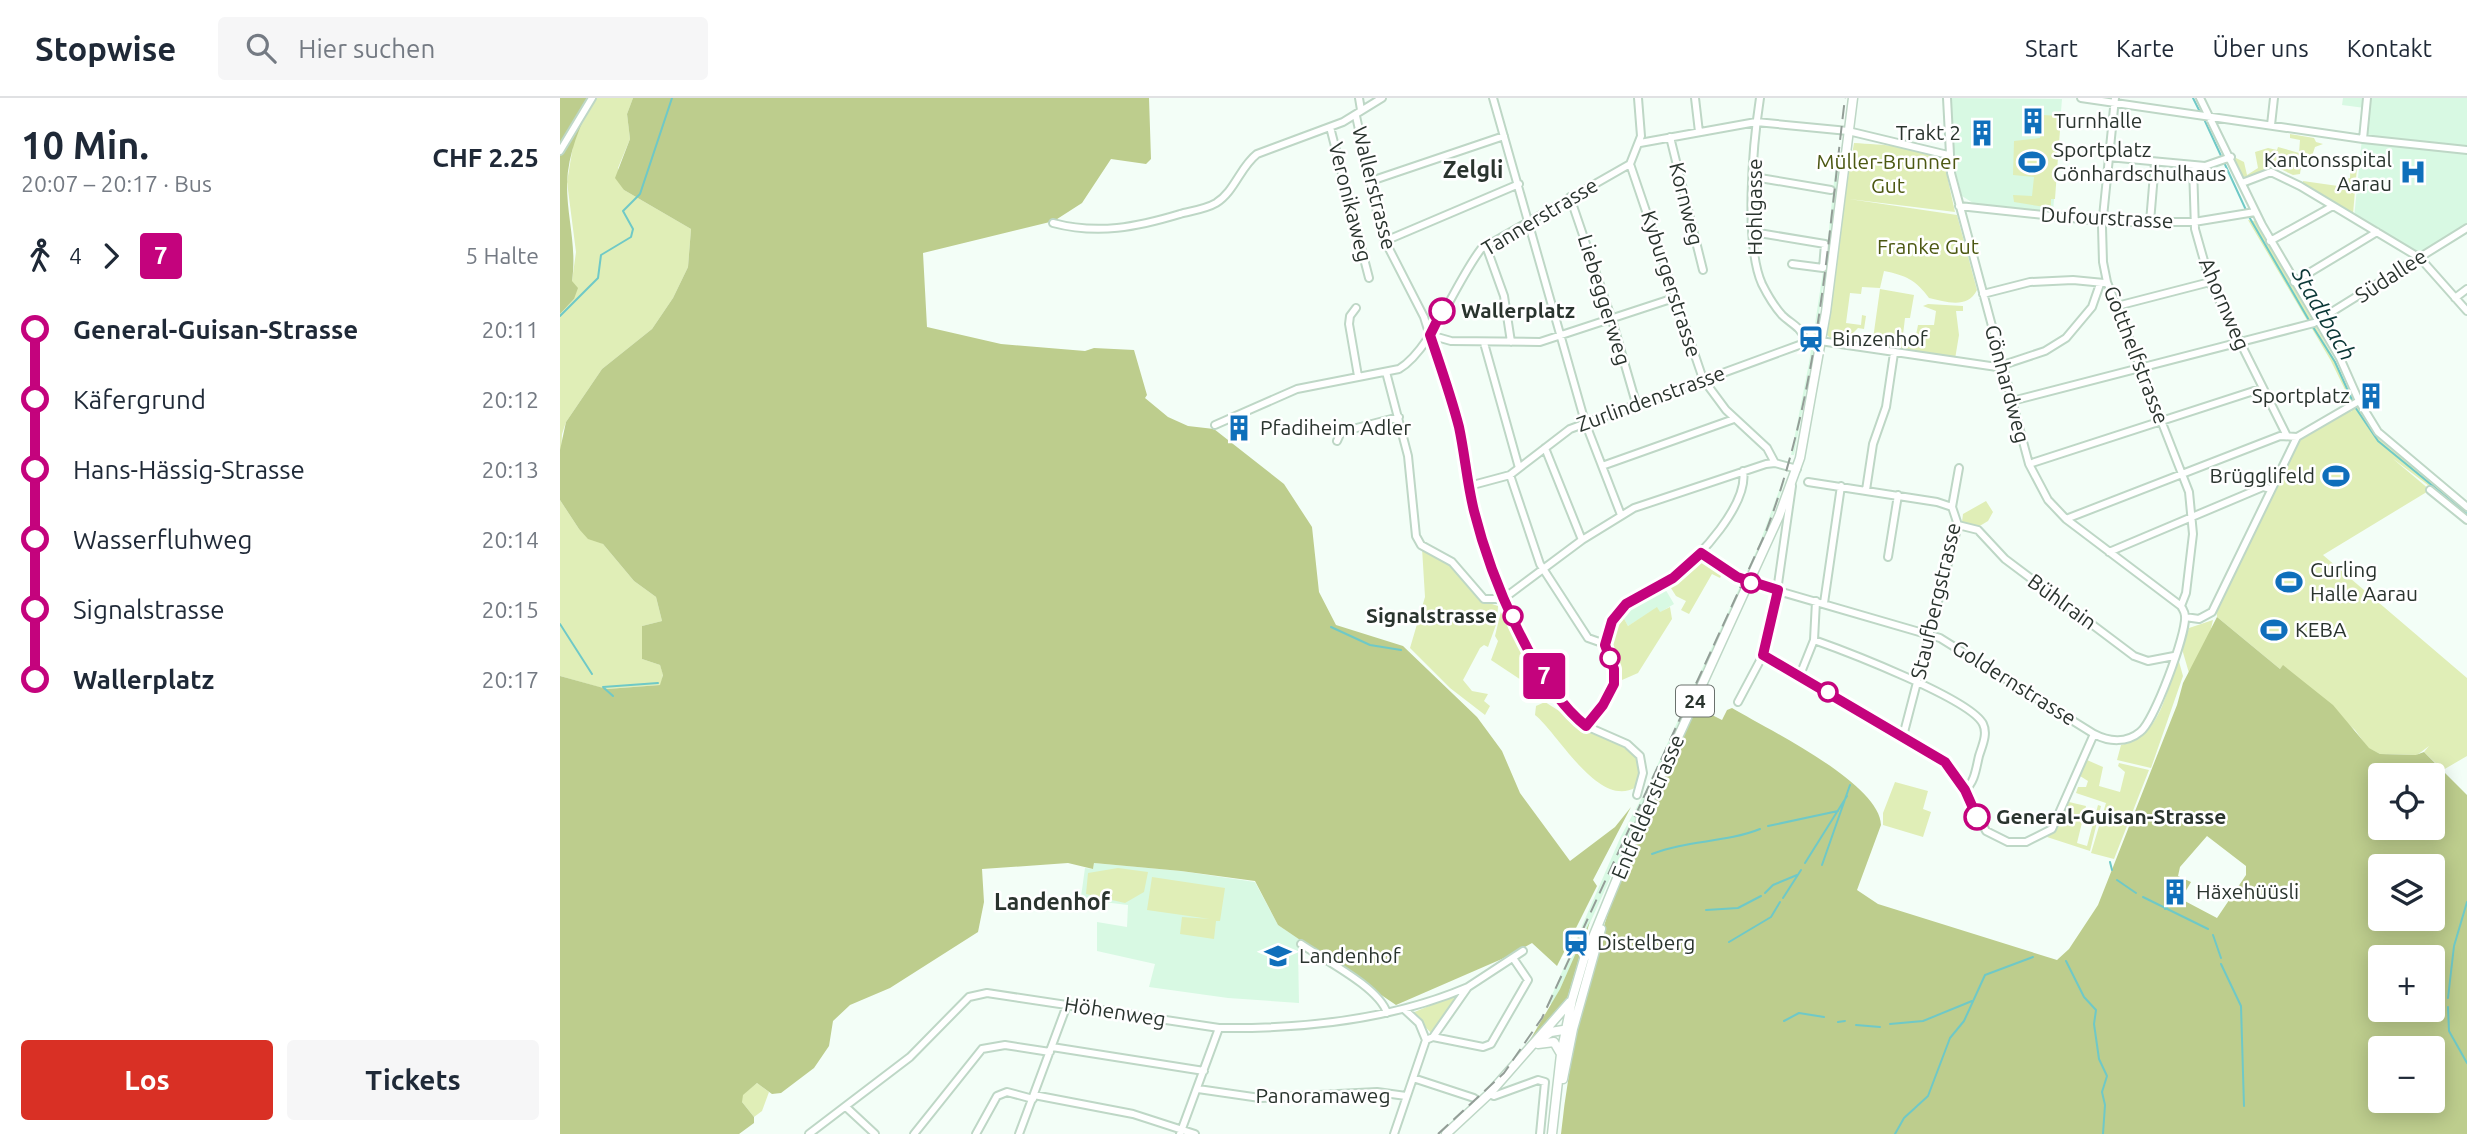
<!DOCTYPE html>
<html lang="de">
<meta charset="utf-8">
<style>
:root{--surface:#fff;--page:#f6f6f7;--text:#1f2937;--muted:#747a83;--line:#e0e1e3;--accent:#d93025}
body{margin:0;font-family:Ubuntu,sans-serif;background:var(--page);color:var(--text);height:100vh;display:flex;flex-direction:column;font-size:26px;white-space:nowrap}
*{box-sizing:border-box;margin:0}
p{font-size:23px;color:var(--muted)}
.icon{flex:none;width:38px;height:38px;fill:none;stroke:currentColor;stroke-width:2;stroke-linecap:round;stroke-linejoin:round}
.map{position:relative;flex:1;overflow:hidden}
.side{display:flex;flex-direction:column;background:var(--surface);width:560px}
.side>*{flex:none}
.badge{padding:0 14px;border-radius:5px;font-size:24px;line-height:46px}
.controls{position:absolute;left:1808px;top:665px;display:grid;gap:14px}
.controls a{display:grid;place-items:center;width:77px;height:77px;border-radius:7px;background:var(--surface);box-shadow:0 4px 18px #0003;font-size:35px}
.map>.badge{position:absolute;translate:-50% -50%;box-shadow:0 0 0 4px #fff}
.legs{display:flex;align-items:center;gap:10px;height:77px;padding:0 21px;font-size:23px}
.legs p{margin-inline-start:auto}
.overview{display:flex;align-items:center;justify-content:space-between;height:119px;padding:0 21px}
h1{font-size:38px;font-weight:700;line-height:52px}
.primary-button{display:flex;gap:14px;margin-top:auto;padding:14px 21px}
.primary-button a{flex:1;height:80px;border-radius:7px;background:var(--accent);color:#fff;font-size:28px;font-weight:700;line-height:80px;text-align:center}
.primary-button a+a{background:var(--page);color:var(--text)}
ul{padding:0 21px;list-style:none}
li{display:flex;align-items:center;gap:24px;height:70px;font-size:26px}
li i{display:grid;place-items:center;width:10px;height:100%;margin:0 9px;background:currentColor}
li i::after{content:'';width:18px;height:18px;margin:-9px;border:5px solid;border-radius:50%;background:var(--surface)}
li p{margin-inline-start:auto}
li:first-child i{background:linear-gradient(#0000 50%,currentColor 0)}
li:last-child i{background:linear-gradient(currentColor 50%,#0000 0)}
header{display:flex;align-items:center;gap:42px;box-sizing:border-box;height:98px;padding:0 35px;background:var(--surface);border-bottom:2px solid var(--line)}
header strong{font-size:33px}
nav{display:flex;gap:38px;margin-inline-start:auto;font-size:24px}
.search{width:490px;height:63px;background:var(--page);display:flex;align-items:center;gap:18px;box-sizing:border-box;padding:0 24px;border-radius:7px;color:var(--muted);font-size:26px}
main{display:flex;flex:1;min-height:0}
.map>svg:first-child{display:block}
.built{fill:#d8f9e3}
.green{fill:#e0eeb7}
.forest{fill:#bdcd8d;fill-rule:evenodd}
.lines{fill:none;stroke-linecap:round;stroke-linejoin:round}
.stream{stroke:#6fc9c7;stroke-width:2}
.minor-casing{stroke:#bed7c6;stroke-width:10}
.major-casing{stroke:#bed7c6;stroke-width:11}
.minor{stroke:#fff;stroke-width:6}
.major{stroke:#fff;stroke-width:8}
.rail{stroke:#939d97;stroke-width:2;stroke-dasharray:14 7;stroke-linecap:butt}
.line-1-casing{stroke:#fff;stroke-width:16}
.line-1{stroke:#c4037d;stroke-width:10}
.stop-1-dot{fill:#fff;stroke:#c4037d;stroke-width:3.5}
.labels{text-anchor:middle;stroke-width:5;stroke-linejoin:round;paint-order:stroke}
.shield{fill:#fff;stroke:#6a716d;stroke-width:2}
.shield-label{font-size:19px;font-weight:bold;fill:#2a342e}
.poi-label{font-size:21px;fill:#2a342e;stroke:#fff;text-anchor:start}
.park-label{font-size:21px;fill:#4c5812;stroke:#fff}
.street-label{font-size:21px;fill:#2a342e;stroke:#fff}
.stop-label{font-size:21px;font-weight:bold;fill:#2a342e;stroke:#fff;text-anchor:start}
.neighbourhood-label{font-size:23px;font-weight:bold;fill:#2a342e;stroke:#fff}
.water-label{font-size:23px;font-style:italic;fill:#0c3837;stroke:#fff}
</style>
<header>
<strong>Stopwise</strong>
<div class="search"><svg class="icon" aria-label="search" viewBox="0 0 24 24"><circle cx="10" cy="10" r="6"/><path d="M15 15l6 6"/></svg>Hier suchen</div>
<nav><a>Start</a><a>Karte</a><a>Über uns</a><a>Kontakt</a></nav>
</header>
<main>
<section class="side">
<div class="overview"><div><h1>10 Min.</h1><p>20:07 – 20:17 · Bus</p></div><b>CHF 2.25</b></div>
<div class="legs"><svg class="icon" aria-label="walk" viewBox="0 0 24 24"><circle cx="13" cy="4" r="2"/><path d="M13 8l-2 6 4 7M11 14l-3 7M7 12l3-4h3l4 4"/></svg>4<svg class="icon" aria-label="forward" viewBox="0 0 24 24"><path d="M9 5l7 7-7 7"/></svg><b class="badge" style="background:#c4037d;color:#fff">7</b><p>5 Halte</p></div>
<ul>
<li><i style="color:#c4037d"></i><b>General-Guisan-Strasse</b><p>20:11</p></li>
<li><i style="color:#c4037d"></i><span>Käfergrund</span><p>20:12</p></li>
<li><i style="color:#c4037d"></i><span>Hans-Hässig-Strasse</span><p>20:13</p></li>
<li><i style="color:#c4037d"></i><span>Wasserfluhweg</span><p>20:14</p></li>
<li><i style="color:#c4037d"></i><span>Signalstrasse</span><p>20:15</p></li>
<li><i style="color:#c4037d"></i><b>Wallerplatz</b><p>20:17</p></li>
</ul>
<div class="primary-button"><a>Los</a><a>Tickets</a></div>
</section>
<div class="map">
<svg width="1907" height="1036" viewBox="0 0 1907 1036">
<rect width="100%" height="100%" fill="#f3fef7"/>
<path class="built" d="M1390,0L1502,1L1493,114L1413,105L1402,98L1392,60Z
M1783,0H1907V130L1860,160L1794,120L1805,10L1782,7Z
M1277,55H1281L1276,99L1254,251L1234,357H1231L1249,265L1268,141Z
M1223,382L1225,383L1205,439L1000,891L992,906H988L1061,738L1085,694L1199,447Z
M1104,489L1114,506L1099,515L1097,510L1068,528L1061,515Z
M534,765L621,773L695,784L718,827L748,847L738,851L739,905L668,900L589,889L595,866L537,853V824L567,829L568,807L526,802L521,799L525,770L533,771Z"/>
<path class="green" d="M34,0H73L67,16L70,41L58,70L64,92L131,131L128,169L113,200L92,231L42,271L6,324L2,336L0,379V216L14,201L12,183L16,154L7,84L15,36Z
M1483,17L1501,18L1495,101H1491V110L1454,104L1453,97L1472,98L1474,79L1453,77L1454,43L1480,40Z
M1730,36L1754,40L1756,44L1763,46L1755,49L1752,58L1743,54L1740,76L1733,77L1712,67L1713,61L1705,64L1709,68L1706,74L1683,80L1674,59L1684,64L1687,77L1698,70L1695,54L1708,50L1717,52L1718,49L1739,55L1740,42L1730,40Z
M1294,45C1322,47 1360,47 1384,64L1395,114L1289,101L1397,117L1417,192C1408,211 1386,204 1369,200C1356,182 1345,177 1324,173L1320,190L1302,189L1301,196L1290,195L1286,225L1301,227L1302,217L1306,218L1304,231L1298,230L1293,235L1299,247L1273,243L1266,236L1271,179Z
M1791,60L1797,69L1793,116L1743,87V83L1785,89L1787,81L1790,80Z
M1688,122L1695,123L1775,262L1794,303L1791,304L1771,263Z
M1320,191L1354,197L1350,220H1345L1342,245L1354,247L1358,227H1374L1376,213L1363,208L1368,206L1403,208V213H1396L1399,237L1395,261L1312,248Z
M1798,307L1807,322L1889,397L1885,400L1832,360L1870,392L1763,457L1907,580V658L1883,672L1864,654L1869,648L1857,657L1820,656L1808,650L1795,632L1723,568L1720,571L1657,519L1656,507L1737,339L1789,309L1792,314L1791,310Z
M0,402L19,431L43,446L74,483L96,499L102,523L82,528V561L100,567L103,576L101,587L46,591L0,578Z
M1426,403L1433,414L1428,423L1418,429L1402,424L1403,416Z
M862,450L893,469L920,502L938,508L937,524L928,549L924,547L920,550L903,582L912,593L928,596L924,603L930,608L925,617L890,590L850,550L865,499Z
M1140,463L1162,476L1160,480L1152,476L1129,516L1121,512L1126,503L1116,498L1109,487Z
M943,505L950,520L1003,610L931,562L938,543L935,538Z
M1097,509L1100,514L1110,509L1112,521L1078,575L1062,582C1050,562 1043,536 1061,515L1068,528Z
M1653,522L1649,539L1629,575L1622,551L1629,530Z
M1618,560L1623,578L1591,670L1557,662L1561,647C1601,638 1606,594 1618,560Z
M985,604L1037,637L1069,650L1078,659L1081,672L1076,689C1039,712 998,635 975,617L976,608Z
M1527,662L1543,669L1539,688L1560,694L1565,674L1558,668L1559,665L1589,672L1554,761L1531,755L1546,705L1516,695L1518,689H1526L1528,683L1520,678Z
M1335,684L1368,693L1363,711L1371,714L1363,739L1323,727V715Z
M1509,704L1526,708L1517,745L1527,748L1538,707L1541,708L1530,753L1487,739L1501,724Z
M558,770L588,774L584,794L565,805L526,796L528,775Z
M592,779L665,790L660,823H656L654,841L620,836L622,819L650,821L587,812Z
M898,896L872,936L852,915Z
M197,985L209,994L202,1013L194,1019L182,1004V997Z"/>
<path class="forest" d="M0,0H34C20,27 8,55 7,86C7,121 17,147 12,183L18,190L14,201L0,216Z
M73,0H589L591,61L586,66L551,61L522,105L494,123L363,155L367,229L441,246L525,253L534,250L574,252L587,297L585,300L608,319L628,328L654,331L724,386L752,429L759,494L776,527L843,548L917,619L942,653L960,695L1010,763L1055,729L1071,709L1033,782L1037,788L997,868L972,845L951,857L836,907L718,827L695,783L621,773L534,765L533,771L508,765L422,771L424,804L418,834L330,890L290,907L273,923L269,948L254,970L221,995L212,996L197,985L183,997L182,1004L194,1019V1025L179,1036H0V578L47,591L100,587L103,577L100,567L82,561V528L102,523L96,499L74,483L43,446L28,441L19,431L0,402V352L6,324L42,271L92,231L113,200L128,169L131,131L64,92L55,80L70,41L67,16Z
M1657,519L1720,571L1723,567L1773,607L1809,650L1820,656L1856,657L1864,654L1907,697V1036H1001C1011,940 1035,845 1069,755C1090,701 1119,648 1144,595L1149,597L1144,613L1162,622L1167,612L1172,610C1207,631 1320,685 1321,727L1297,792L1318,806L1497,862L1509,851L1538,807L1617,607L1623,585ZM1820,677H1872V730H1820ZM1647,738L1686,768V777L1657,820L1621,801L1631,784L1618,778L1620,769ZM1820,768H1872V821H1820ZM1820,859H1872V912H1820ZM1820,950H1872V1003H1820Z
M1030,823L1007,901L1002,911L967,947L1000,891Z"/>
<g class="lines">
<path class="stream" d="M1633,0L1641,16
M1644,21L1686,112
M1688,117L1750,224
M0,218L38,180L41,157L71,139L73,131L63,113L80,96L112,0
M1753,229L1775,264L1793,304
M1795,309L1818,343L1907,416
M0,526L32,576
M771,529L810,547L841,552
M43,589L98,585
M44,590L53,598
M1208,728L1278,713
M1092,756C1127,742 1165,745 1200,731
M1550,764L1552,772
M1245,765L1287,698
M1262,767L1290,687
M1557,782L1576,795
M1205,795L1213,787L1237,777
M1583,799L1648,831
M1223,800L1241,772
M1605,811L1620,797
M1146,812L1178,810L1201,798
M1653,837L1661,860
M1169,844L1211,819L1220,804
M1506,863L1524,899L1536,912L1534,926L1539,961L1547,978L1542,994L1545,1007L1543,1036
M1661,866L1681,908L1684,1008
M1888,900L1894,848L1907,804
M1888,909L1889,933L1907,965
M1224,923L1239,915L1264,919
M1278,924L1285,923
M1330,926L1363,923L1412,903
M1296,927L1320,929
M1335,1036L1344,1020L1368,998L1390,940L1404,923L1425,877L1473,859"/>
<g class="minor-casing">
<path id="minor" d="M799,0L801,12
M933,0L1025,324L1061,417
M1135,0L1139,34
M1387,0L1391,75L1469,366L1488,402L1506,421L1621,508
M1521,0L1803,41L1907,52
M1555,0L1542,129L1543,164L1547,184L1629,394L1633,436L1626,495L1621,508
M1640,0L1702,127L1780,260L1799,303L1818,334L1907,409
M796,18L822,137L864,219L899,329L914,413L939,490L976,564L1006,610L1026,628L1067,646L1080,658L1083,675L1077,697
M1711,27L1714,0
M770,29L809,180
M1110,39L1143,172
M1803,41L1807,0
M1080,45L1196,24L1288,33L1388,57
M0,53L32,0
M1548,59L1645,68L1671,59
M1070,66L1143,281L1166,312L1207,350L1215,365
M1633,68L1635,131L1650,184L1726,336
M1194,79L1271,92
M811,83L944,38
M1682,85L1711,74L1740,88L1860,160L1907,213
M1010,99L1052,222L1076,305
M1399,108L1549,124H1634L1695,114
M1590,124L1595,64
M493,125C538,137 577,129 620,116C631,113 646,111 656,105C675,93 680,69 697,56L783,24L822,0
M1193,134L1265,146L1263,170L1232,166
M825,143L959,86
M1710,143L1773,108
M926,148L944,198L951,244
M1734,184L1817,134
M1423,196L1470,184L1513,182L1544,185
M1895,200L1907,191
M1557,208L1650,184
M796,210L790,218L789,226L798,278
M870,237L891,243L980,244L1114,200
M1260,243L1437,269L1485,253L1506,240L1532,209L1540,186
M924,245L959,370
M826,274L848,358L856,438L861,447L892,464L924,501H940L951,495L1022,442L1074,410L1206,366L1215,365L1237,371
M1452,303L1754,225L1907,130
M655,327L737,291L839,271C871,252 895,185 921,151L1070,66L1081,38L1078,0
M777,343L781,334L839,319
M985,350L1022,442
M1469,366L1703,290
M1042,368L1174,321
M950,377L980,466L1028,540L1045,546
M1248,384L1377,404L1392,409
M909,388L950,377L1010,331L1242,246L1244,240C1241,229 1230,225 1222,217C1214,208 1207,196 1202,186C1184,146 1193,45 1200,0
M1306,392L1313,346L1326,309L1334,255
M1870,392L1907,422
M1392,409L1399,370
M1506,421L1720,338L1737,339
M1398,427L1418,432L1445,461L1574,558L1588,563L1614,558
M1549,454L1703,389L1711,391
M1141,455L1158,469L1183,482
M1328,459L1338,397
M1194,486L1380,540L1534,636C1549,644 1567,645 1580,634C1594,624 1627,535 1625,518C1625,514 1623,512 1621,508
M1264,505L1281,388
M1625,519L1639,521L1652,514L1737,339L1799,303
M1254,542C1285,553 1411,601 1423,626C1428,636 1422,648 1419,658C1416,670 1415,684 1405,692
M1203,557L1385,664L1402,686L1426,733L1448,744H1466L1492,731L1534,636
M1240,577L1254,542L1256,503
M1178,604L1203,557L1213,521L1232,388
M1026,628C1037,616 1053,599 1055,583C1056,561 1039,547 1050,525C1063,500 1092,494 1114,478C1139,461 1189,405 1183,373
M1343,638L1398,427L1392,409
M741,846C764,862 819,889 827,915
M845,912L859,925L866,942
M873,939L923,949L931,946L968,882L953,860
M492,949L644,973
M853,980L914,1000
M638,991L700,1000L817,994L846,998
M929,996L934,998L978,982L985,984L980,1036
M474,997L573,1016L635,1036
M286,1009L315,1036
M249,1036L350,959L409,899L427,895L659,930C742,931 831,922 908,889
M354,1036L422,951L445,947L490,954
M416,1036L437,998L447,994L473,1001
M459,1036L507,907
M620,1036L659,930
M834,1036L866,942L873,939L908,889L963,853"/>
</g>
<g class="major-casing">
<path id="major" d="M982,940L991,934L1009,931
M978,946L994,944L1001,956
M1003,981L1013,931L1041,831
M886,1036L929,996L1010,904
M992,1036L1001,956L1012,902L1024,861L1088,705L1219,418L1240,360L1266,214L1293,0"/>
</g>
<use href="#minor" class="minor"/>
<use href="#major" class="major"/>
<path class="rail" d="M878,1036L944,975L982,920L1205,436C1259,296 1267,147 1285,0"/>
</g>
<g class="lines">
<g class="line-1-casing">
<path id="line-1" d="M882,213L870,237C880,267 891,298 899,329C905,357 907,385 914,413C930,477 974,587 1026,628L1043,607L1054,586V571L1045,547L1052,523L1066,506L1113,480L1141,455L1177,479L1218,492L1203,557L1385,664L1405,692L1417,719"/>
</g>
<use href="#line-1" class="line-1"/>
</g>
<defs>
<g id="building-bare" transform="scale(2.1)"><path d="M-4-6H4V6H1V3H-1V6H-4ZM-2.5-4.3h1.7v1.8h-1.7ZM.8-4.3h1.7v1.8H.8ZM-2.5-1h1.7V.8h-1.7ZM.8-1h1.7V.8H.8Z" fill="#0f6fbb" stroke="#fff" stroke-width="2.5" paint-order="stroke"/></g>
<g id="stadium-bare" transform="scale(2.1)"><path d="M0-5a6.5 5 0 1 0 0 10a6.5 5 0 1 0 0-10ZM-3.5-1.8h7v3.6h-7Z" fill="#0f6fbb" stroke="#fff" stroke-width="2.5" paint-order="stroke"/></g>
<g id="hospital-bare" transform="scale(2.1)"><path d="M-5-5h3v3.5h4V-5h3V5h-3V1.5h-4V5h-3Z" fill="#0f6fbb" stroke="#fff" stroke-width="2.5" paint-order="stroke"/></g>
<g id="station-bare" transform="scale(2.1)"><path d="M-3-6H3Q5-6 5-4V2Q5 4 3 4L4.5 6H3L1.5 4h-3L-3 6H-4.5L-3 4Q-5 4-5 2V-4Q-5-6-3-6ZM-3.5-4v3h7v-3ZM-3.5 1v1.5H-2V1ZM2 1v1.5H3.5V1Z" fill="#0f6fbb" stroke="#fff" stroke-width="2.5" paint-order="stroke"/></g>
<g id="school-bare" transform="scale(2.1)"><path d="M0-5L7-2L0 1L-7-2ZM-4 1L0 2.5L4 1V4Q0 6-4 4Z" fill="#0f6fbb" stroke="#fff" stroke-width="2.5" paint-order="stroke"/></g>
</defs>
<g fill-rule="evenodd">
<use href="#building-bare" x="1473" y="23"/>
<use href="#building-bare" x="1422" y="35"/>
<use href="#stadium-bare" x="1472" y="64"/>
<use href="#hospital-bare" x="1853" y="74"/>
<use href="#station-bare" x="1251" y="241"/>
<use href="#building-bare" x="1811" y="298"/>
<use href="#building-bare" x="679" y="330"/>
<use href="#stadium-bare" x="1776" y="378"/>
<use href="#stadium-bare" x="1729" y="484"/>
<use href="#stadium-bare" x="1714" y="532"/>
<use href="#building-bare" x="1615" y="794"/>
<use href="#station-bare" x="1016" y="845"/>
<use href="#school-bare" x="718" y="858"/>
</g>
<g class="stop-1-dot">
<circle cx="882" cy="213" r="12"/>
<circle cx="1191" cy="485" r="9"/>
<circle cx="953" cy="518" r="9"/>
<circle cx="1050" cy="560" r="9"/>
<circle cx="1268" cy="594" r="9"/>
<circle cx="1417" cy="719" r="12"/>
</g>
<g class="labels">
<rect class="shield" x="1116" y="587.5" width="38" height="31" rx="5"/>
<g class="shield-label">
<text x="1135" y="610">24</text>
</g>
<g class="poi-label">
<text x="1494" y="30">Turnhalle</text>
<text x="1401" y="42" text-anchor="end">Trakt 2</text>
<text x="1493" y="59">Sportplatz<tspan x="1493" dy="24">Gönhardschulhaus</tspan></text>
<text x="1832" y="69" text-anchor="end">Kantonsspital<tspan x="1832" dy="24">Aarau</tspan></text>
<text x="1272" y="248">Binzenhof</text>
<text x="1790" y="305" text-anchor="end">Sportplatz</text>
<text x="700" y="337">Pfadiheim Adler</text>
<text x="1755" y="385" text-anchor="end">Brügglifeld</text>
<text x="1750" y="479">Curling<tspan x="1750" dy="24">Halle Aarau</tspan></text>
<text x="1735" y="539">KEBA</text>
<text x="1636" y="801">Häxehüüsli</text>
<text x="1037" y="852">Distelberg</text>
<text x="739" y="865">Landenhof</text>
</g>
<g class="park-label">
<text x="1328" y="71">Müller-Brunner<tspan x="1328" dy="24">Gut</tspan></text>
<text x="1368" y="156">Franke Gut</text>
</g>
<g class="street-label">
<text transform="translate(814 90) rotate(76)" y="7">Wallerstrasse</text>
<text transform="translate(790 104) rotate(76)" y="7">Veronikaweg</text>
<text transform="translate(1126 106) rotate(76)" y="7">Kornweg</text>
<text transform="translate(1195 109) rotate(-90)" y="7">Hohlgasse</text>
<text transform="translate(980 119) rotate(-31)" y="7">Tannerstrasse</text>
<text transform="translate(1547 120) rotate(3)" y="7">Dufourstrasse</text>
<text transform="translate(1831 178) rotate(-33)" y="7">Südallee</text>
<text transform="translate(1111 186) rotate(72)" y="7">Kyburgerstrasse</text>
<text transform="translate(1044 202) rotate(73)" y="7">Liebeggerweg</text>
<text transform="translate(1664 206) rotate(67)" y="7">Ahornweg</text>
<text transform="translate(1576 257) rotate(69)" y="7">Gotthelfstrasse</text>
<text transform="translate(1447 286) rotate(75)" y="7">Gönhardweg</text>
<text transform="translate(1091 301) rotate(-20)" y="7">Zurlindenstrasse</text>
<text transform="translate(1376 503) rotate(-77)" y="7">Staufbergstrasse</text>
<text transform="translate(1502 504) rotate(36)" y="7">Bühlrain</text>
<text transform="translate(1454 585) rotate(32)" y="7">Goldernstrasse</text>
<text transform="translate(1088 709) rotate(-67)" y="7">Entfelderstrasse</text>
<text transform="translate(555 914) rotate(9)" y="7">Höhenweg</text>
<text x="763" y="1005">Panoramaweg</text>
</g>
<g class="stop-label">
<text x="901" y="220">Wallerplatz</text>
<text x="937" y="525" text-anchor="end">Signalstrasse</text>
<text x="1436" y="726">General-Guisan-Strasse</text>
</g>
<g class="neighbourhood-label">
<text x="913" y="80">Zelgli</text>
<text x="492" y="812">Landenhof</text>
</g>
<g class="water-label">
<text transform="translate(1764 216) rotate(60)" y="8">Stadtbach</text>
</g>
</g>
</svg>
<div class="controls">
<a><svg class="icon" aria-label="locate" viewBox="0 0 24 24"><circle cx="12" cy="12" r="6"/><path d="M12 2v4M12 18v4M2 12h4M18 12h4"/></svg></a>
<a><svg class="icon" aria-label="layers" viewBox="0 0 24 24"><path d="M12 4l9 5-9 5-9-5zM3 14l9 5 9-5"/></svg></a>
<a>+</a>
<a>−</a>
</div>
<b class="badge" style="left:984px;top:578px;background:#c4037d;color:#fff">7</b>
</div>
</main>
